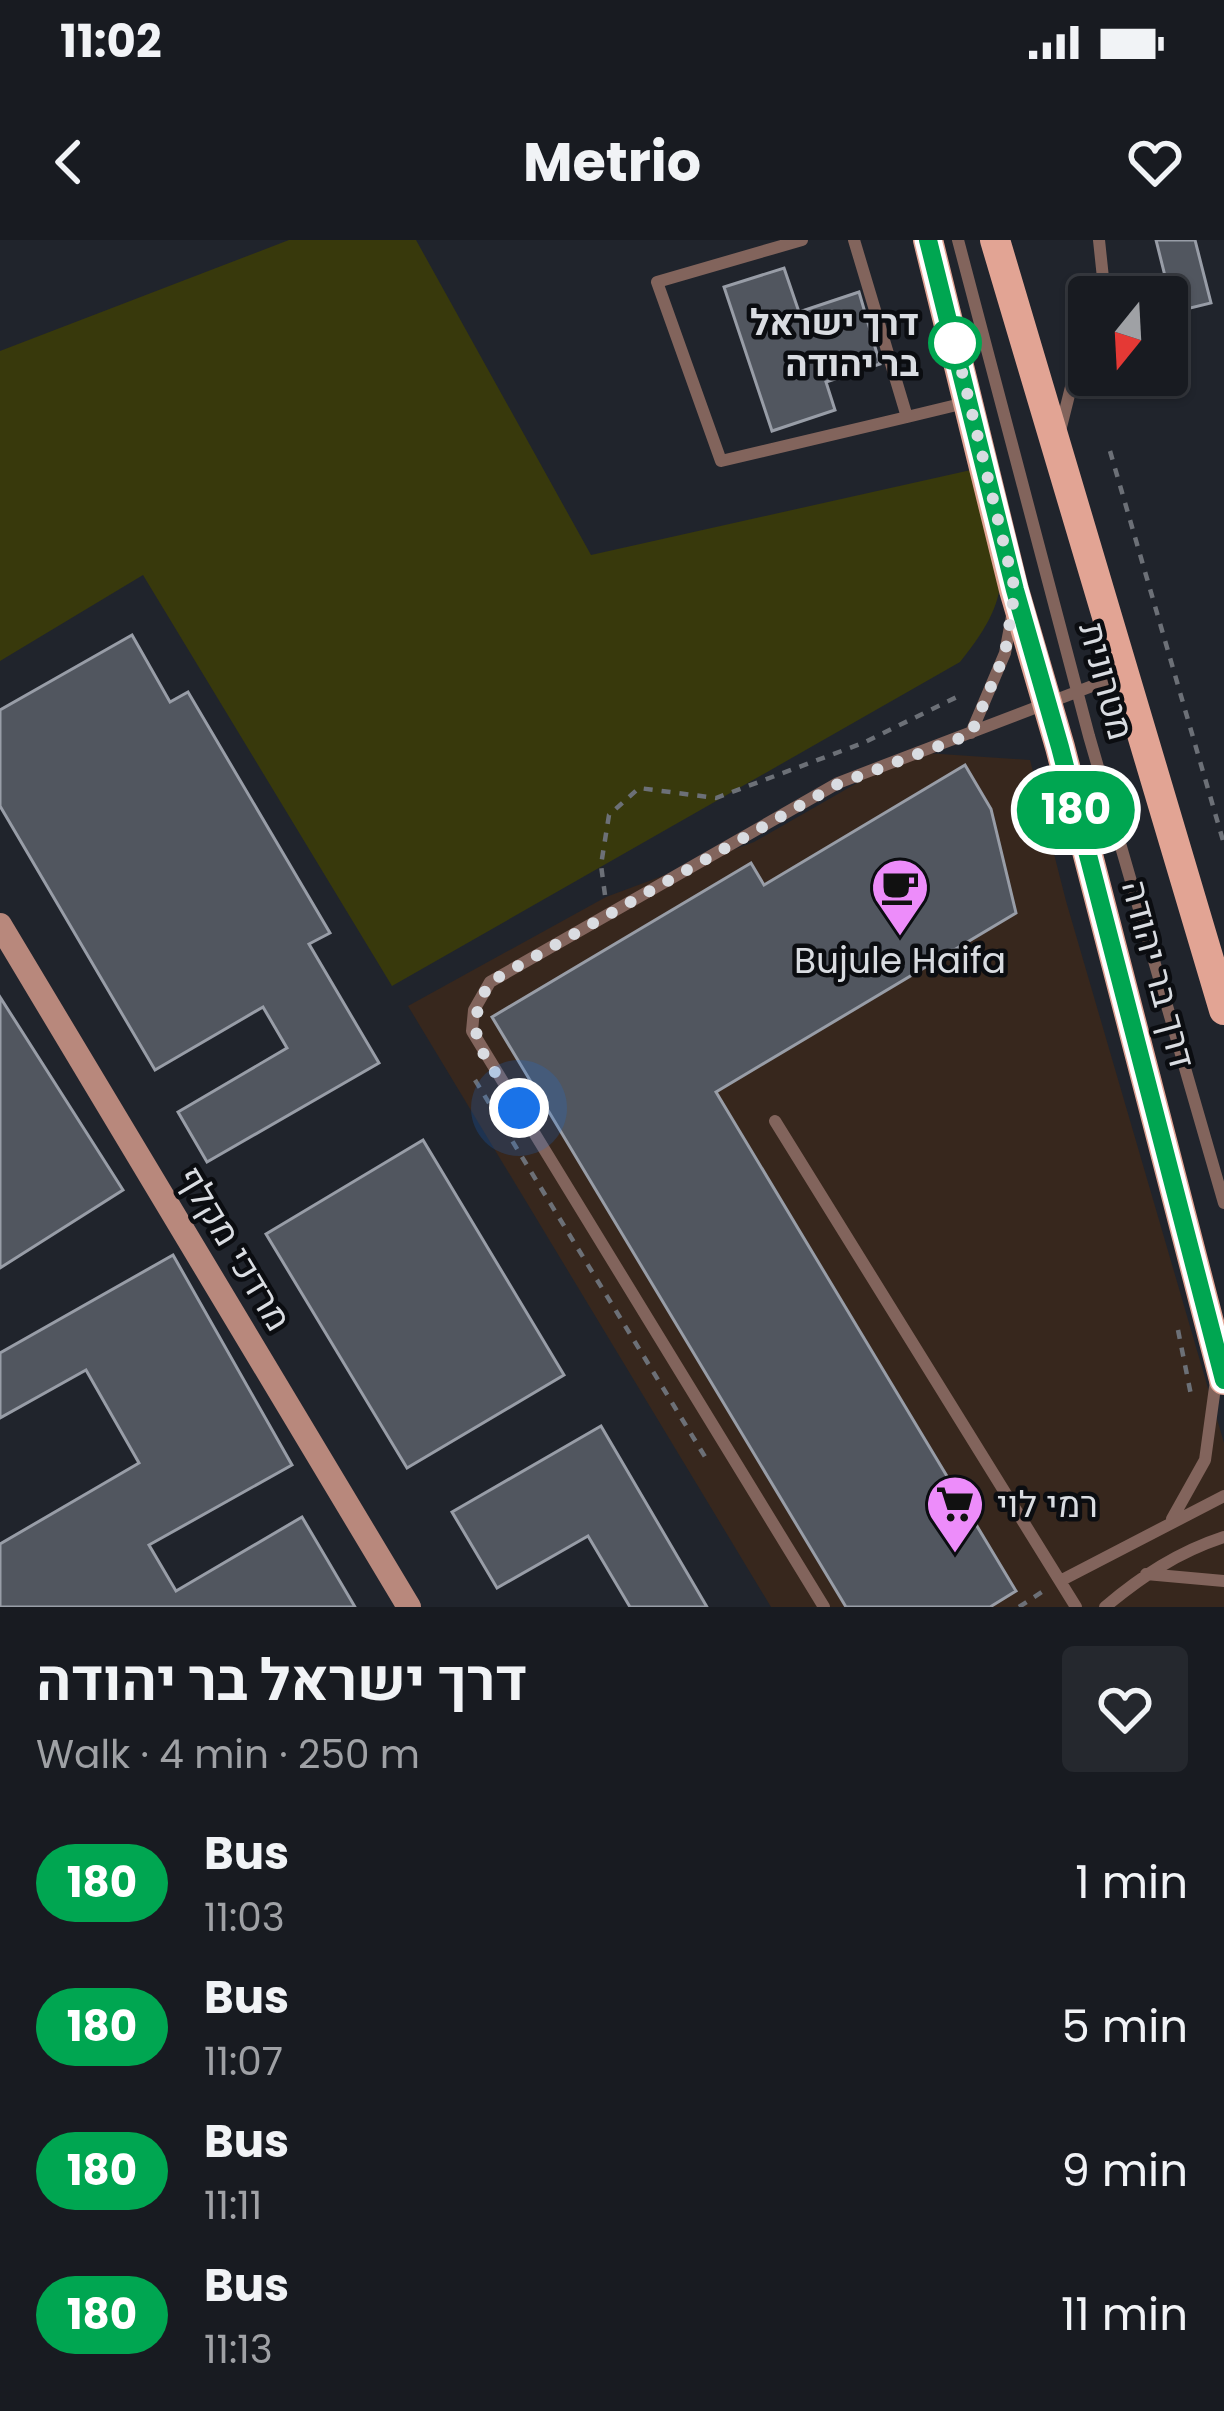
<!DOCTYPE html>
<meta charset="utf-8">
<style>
:root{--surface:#181b21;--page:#25282e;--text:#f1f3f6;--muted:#9fa1a5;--line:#36393f}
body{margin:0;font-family:Poppins,Heebo,sans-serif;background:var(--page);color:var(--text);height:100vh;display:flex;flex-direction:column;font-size:45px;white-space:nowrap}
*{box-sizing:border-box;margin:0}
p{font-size:39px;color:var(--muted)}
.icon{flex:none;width:66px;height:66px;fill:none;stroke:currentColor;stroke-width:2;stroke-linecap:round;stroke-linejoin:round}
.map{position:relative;height:1367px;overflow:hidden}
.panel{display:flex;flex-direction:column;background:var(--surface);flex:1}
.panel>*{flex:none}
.badge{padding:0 24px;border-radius:39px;font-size:42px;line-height:78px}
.needle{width:78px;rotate:198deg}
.fabs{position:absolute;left:1068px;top:36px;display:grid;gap:24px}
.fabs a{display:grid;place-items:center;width:120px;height:120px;border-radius:12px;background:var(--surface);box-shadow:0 3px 9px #0004,0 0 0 3px var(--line);font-size:60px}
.you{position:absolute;width:60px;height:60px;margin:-30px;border:9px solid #fff;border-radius:50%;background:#1a73e8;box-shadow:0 0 0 18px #1a73e833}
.map>.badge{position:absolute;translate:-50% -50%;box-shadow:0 0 0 6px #fff}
.round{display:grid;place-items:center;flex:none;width:126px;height:126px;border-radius:12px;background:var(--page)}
.overview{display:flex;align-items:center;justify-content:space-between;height:204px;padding:0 36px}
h1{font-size:57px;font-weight:700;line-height:90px}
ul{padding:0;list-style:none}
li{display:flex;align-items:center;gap:36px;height:144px;padding:0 36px}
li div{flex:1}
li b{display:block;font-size:45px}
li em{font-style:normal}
li .badge{min-width:132px;font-weight:700;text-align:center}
.status{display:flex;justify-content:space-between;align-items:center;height:84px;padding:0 60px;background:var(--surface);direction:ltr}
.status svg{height:33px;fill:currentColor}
header{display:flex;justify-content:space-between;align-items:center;height:156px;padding:0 36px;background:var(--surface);font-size:54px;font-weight:700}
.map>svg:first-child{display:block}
.commercial{fill:#37271d}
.green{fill:#38390c}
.building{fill:#51565f;stroke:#989da7;stroke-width:3}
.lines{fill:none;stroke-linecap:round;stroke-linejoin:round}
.path{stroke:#6c7077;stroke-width:4.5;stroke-dasharray:9 9;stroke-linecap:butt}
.lane{stroke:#82645c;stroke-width:12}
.secondary{stroke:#b8887c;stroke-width:24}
.primary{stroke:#e2a494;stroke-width:30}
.line-casing{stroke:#fff;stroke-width:27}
.line{stroke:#00a651;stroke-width:18}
.walk{stroke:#d9dce1;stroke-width:12;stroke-dasharray:0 21.6}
.stop-dot{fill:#fff;stroke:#00a651;stroke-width:6}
.labels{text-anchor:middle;stroke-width:9;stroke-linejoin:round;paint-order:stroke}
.stop-label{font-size:36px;font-weight:bold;fill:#d9dce1;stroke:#0b0d11;text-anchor:end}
.street-label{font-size:36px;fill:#d9dce1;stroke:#0b0d11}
.poi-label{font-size:36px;fill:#d9dce1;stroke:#0b0d11}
</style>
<div class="status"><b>11:02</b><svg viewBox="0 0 49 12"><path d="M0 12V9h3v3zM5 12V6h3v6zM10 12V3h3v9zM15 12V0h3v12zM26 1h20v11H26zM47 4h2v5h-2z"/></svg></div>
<header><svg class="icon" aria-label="back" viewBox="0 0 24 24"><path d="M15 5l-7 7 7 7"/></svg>Metrio<svg class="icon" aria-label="heart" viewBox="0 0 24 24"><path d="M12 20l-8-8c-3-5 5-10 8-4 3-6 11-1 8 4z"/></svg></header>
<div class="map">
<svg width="1224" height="1367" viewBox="0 0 1224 1367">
<rect width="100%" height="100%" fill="#20242c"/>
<path class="commercial" d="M911,512L1030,520L1066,661L1224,1203V1367H771L408,766L606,657L754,602Z"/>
<path class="green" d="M289,0H416L591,315L971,230C999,319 1025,342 960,422L392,746L143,335L0,421V111Z"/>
<path class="building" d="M1156,0H1195L1211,63L1174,72Z
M784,28L799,72L859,52L880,124L826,142L835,170L772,191L724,47Z
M132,395L170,462L188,452L330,693L309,704L379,823L207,922L178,872L287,808L263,767L155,830L0,566V470Z
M965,525L991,569L1016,673L716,852L1016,1351L990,1367H846L492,777L751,623L764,645Z
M0,757L123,950L0,1028Z
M423,900L564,1135L407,1228L266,994Z
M173,1015L292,1225L149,1305L176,1351L302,1277L355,1367H0V1304L139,1223L86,1130L0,1178V1113Z
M601,1186L707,1367H630L588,1296L497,1348L452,1272Z"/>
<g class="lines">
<path class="path" d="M1110,211L1224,604
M605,655L601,625L609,575L639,548L716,558L863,503L963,454
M475,840L707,1220
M1178,1090L1191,1155
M1019,1367L1045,1350"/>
<path class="lane" d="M802,0L657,42L721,221L907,177
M854,0L907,177L965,163
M958,0L1089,496L1224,963
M1099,0L1105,57
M1061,187L1073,139L1089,109
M971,493L1005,413L1012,376
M775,881L1076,1367
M1172,1279L1205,1220L1216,1140
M1146,1334L1224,1341
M1060,1341L1224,1256
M824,1367L472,791L474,770L490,742L838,543L1121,435
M1105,1367C1142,1336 1178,1312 1224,1297"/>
<path class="secondary" d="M0,685L409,1367"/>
<path class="primary" d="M928,0L1014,350L1060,507L1224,1140
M995,0L1224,770"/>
</g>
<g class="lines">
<g class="line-casing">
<path id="line" d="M928,0L1015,350L1060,507L1224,1140"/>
</g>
<use href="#line" class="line"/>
<path class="walk" d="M519,868C488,817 457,799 490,742L838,544L971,494L1005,413L1015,350L955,103"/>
</g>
<defs>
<g id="cafe-pin" transform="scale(3)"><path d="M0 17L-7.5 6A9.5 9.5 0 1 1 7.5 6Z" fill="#ed8cfa" stroke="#0b0d11"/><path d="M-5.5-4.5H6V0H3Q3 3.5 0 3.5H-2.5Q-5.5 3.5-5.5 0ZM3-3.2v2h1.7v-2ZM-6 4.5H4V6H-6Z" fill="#111"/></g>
<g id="supermarket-pin" transform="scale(3)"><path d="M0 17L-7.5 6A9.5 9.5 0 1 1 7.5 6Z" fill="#ed8cfa" stroke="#0b0d11"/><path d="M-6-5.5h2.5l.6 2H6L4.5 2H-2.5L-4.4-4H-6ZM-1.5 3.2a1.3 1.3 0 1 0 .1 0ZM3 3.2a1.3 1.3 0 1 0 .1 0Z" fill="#111"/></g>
</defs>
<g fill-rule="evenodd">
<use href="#cafe-pin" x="900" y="647"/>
<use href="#supermarket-pin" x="955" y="1264"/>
</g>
<circle class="stop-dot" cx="955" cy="103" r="24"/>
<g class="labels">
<g class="stop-label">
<text x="919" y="95">דרך ישראל<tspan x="919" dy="41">בר יהודה</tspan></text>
</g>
<g class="street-label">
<text transform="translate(1107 441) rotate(75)" y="13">מטרונית</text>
<text transform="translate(1159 734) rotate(75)" y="13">דרך בר יהודה</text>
<text transform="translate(235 1008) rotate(59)" y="13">מרדכי מקלף</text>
</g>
<g class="poi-label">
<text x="900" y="733">Bujule Haifa</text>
<text x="997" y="1277" text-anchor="start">רמי לוי</text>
</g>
</g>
</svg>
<div class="fabs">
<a><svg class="needle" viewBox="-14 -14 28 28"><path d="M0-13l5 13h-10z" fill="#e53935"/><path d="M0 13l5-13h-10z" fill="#9fa1a5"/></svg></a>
</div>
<div class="you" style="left:519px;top:868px"></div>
<b class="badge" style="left:1076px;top:570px;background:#00a651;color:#fff">180</b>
</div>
<section class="panel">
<div class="overview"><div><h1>דרך ישראל בר יהודה</h1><p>Walk · 4 min · 250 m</p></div><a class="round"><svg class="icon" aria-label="heart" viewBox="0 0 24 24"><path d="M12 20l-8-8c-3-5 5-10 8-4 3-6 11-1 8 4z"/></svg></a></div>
<ul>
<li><span class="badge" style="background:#00a651;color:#fff">180</span><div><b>Bus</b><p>11:03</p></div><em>1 min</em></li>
<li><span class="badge" style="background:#00a651;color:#fff">180</span><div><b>Bus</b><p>11:07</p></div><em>5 min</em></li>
<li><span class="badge" style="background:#00a651;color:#fff">180</span><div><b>Bus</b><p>11:11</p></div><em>9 min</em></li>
<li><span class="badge" style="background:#00a651;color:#fff">180</span><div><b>Bus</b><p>11:13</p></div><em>11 min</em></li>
</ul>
</section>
